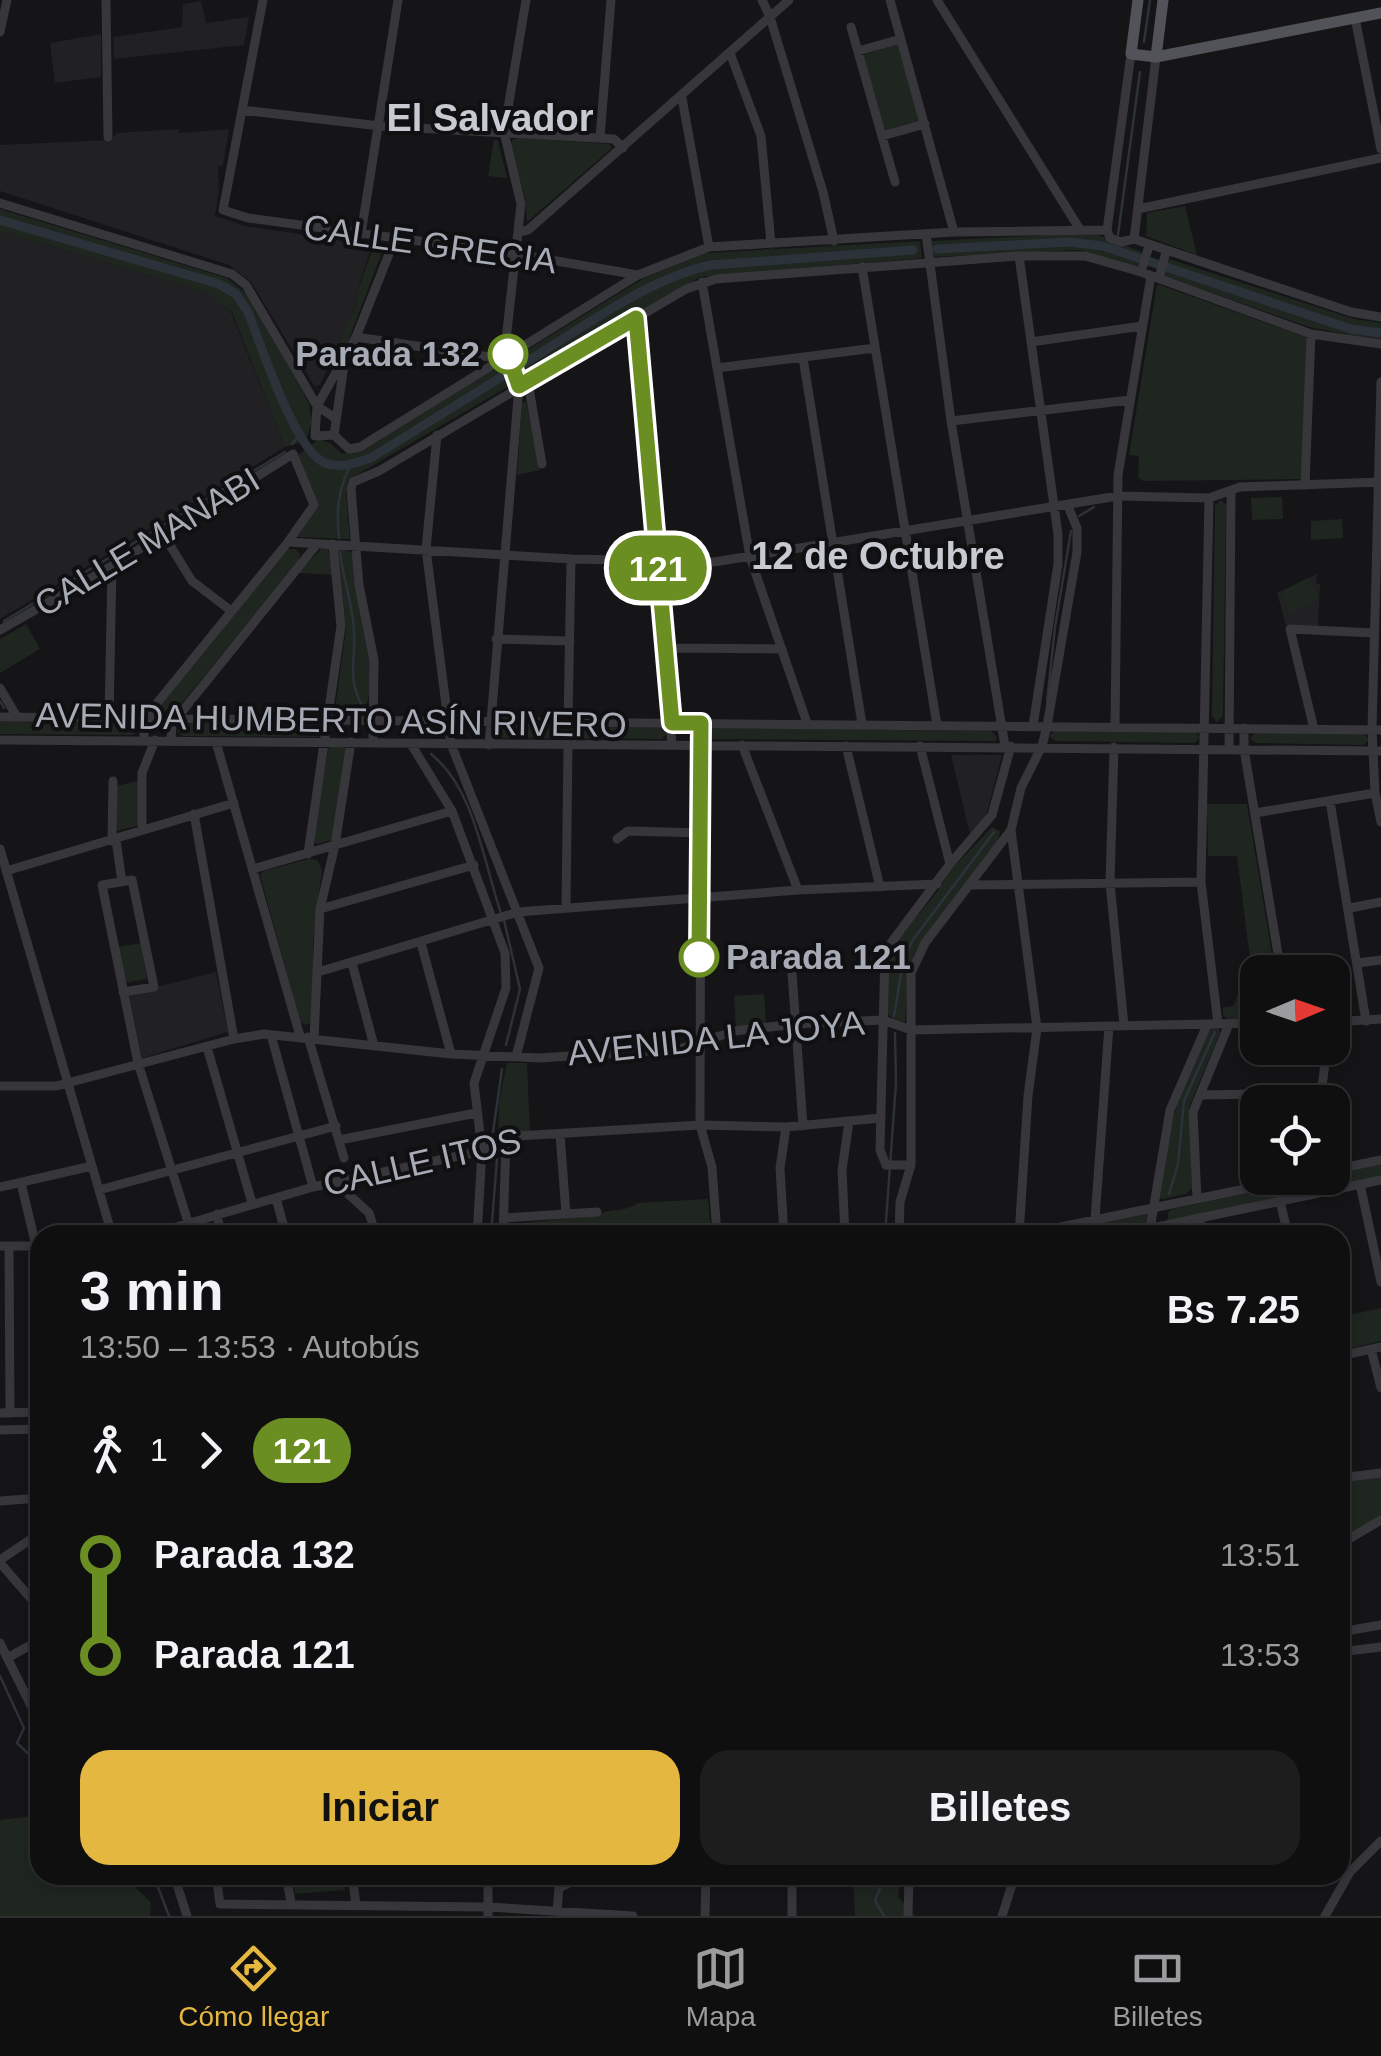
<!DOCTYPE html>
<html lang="es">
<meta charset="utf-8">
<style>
:root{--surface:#100f10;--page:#1e1d1e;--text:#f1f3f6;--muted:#9c9c9f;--line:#302f30;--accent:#e3b740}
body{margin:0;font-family:Helvetica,sans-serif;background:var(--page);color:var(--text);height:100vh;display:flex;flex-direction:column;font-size:38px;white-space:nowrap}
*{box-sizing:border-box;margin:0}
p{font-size:32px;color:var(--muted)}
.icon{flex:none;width:55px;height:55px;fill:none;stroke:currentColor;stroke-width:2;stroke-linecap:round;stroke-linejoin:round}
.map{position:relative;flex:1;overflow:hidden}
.drawer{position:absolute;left:30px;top:1225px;width:1320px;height:660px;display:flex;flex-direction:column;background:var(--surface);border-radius:30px;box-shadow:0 5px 15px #0003,0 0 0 2px var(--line)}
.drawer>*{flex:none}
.badge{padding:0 20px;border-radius:32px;font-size:35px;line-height:65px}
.needle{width:65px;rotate:88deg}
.fabs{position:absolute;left:1240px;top:955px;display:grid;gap:20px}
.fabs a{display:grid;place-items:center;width:110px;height:110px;border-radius:20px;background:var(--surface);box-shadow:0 5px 15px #0003,0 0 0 2px var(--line);font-size:50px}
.map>.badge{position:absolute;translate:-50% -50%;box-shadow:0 0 0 5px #fff}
.legs{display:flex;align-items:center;gap:15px;height:110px;padding:0 50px;font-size:32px}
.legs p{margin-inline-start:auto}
.head{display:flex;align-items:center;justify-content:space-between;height:170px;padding:0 50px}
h1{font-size:55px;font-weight:700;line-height:75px}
.primary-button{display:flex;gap:20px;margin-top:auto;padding:20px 50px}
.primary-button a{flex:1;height:115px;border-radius:30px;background:var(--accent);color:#111;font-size:40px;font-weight:700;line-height:115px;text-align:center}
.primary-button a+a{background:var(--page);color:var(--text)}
ul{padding:0 50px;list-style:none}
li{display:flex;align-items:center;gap:35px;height:100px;font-size:38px}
li i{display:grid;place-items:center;width:15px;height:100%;margin:0 12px;background:currentColor}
li i::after{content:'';width:25px;height:25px;margin:-12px;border:8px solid;border-radius:50%;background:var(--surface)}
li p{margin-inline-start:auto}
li:first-child i{background:linear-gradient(#0000 50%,currentColor 0)}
li:last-child i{background:linear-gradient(currentColor 50%,#0000 0)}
.tabs{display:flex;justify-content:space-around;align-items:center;height:140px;border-top:2px solid var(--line);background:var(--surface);font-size:28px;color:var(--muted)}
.tabs a{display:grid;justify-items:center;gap:5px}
.tabs .on{color:var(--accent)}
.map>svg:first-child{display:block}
.built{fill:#212123}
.green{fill:#1f2620}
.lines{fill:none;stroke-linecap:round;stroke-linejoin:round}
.stream{stroke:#2c3239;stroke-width:2.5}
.canal{stroke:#2c3239;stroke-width:9}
.minor{stroke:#36363b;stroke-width:9}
.major{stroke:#525359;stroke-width:11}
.line-1-casing{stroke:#fff;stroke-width:22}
.line-1{stroke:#6b8e23;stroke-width:15}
.stop-1-dot{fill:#fff;stroke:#6b8e23;stroke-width:5}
.labels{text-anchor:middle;stroke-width:8;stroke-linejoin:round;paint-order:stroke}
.street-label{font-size:35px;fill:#a7abb5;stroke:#100f11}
.stop-label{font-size:35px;font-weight:bold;fill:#a7abb5;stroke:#100f11;text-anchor:end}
.neighbourhood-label{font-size:38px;font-weight:bold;fill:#c8cad2;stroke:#100f11}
</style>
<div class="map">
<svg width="1381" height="1916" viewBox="0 0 1381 1916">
<rect width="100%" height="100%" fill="#151416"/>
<path class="built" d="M201,1L206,23L249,17L244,45L114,59L113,37L182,27L183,4Z
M101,34V77L55,83L50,43Z
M179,129V133L229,129L223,165L218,167L219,190L215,216L245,226L372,245L356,295L357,304L320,385L315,386L312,382L251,282L229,265L0,191V145L111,140L116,133Z
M0,231L205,292L220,301L231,312L285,447L0,619Z
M1317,574L1316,583L1320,584L1318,626L1286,625L1277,593Z
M951,755H1002L986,816L970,834Z
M216,972L228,1032L142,1058L129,994Z"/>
<path class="green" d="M898,44L920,122L885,132L863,55Z
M519,138L609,144L612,148L527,222L525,198L511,148L512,140Z
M494,139L498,141L507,178L488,176Z
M1185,206L1197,255L1146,236L1147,213Z
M0,209L227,278L248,295L309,403L312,421L306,441L285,447L232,312L205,292L0,231Z
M1070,234L1098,235L1142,252L1137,267L1078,250L933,257L931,241Z
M920,241L922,258L700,277L535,374L522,371L518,363L519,355L644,278L706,253Z
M375,242L383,244L384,247L346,347H337L357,304L356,295Z
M1169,259L1354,319L1381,323V341L1309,327L1164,276Z
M1157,284L1306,337L1303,479L1143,481L1138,477L1139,456L1129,455Z
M506,367L512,377L511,385L348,480L346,491L350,539L297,537L318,507L298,455L319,439L330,443L342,454L367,448L489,372Z
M526,401L540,470L517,475L522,403Z
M1282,497L1283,519L1252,520L1251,498Z
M1221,500L1226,505L1223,716L1217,722L1212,716L1215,505Z
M1342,519L1343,538L1311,540V521Z
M338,547L353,553C358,584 386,693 360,713L338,714L335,709L346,629Z
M322,548H328L333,575L298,573Z
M287,549H296L300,554L299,560L177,709L173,712L161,711L160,703Z
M1308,578L1319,598L1291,614L1280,593Z
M26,624L40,649L0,673V639Z
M0,722L133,723L139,729L133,735L0,734Z
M183,724L317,725L323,731L318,737L183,736L177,731Z
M502,727L661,728L667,733L662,739L503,738L497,733Z
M707,728L991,731L997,737L996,741L708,739L711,733Z
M1055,730L1195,732L1200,737L1195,743L1055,741L1049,736Z
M1256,732L1364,734L1369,740L1364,745L1256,743L1250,738Z
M329,746L344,747L346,751L332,840L317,844L313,840Z
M138,781L139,825L117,831L116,786Z
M1207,804H1247L1275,972H1258L1257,1018L1227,1019L1223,1015V1007L1233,1006L1251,967L1237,856H1208Z
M992,827L1000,831L998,841L914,954L908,974L905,1022L897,1021L886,1013L888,952L937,892L949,872Z
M308,859L317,860L322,870L313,940V1016L311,1023L305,1025L300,1021L260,875L264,871Z
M141,943L147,979L124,983L118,947Z
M764,994L766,1023L736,1027L734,996Z
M1210,1028H1219L1220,1033L1189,1107L1192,1188L1186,1194L1163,1199L1159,1198L1170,1130L1179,1097Z
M507,1063H527L530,1132H509L498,1137L499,1101Z
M1381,1164V1176L1167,1221L1169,1211L1173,1209L1317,1178H1332L1333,1174Z
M708,1199L711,1229L634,1235H505L510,1224L594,1216C608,1208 624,1213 638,1203Z
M1150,1213L1148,1225L1101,1235H1045Z
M1381,1308V1341L1340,1351V1317Z
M1373,1477H1381V1516L1340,1538V1482Z
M40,1815V1875H122L151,1902L150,1916H0V1820Z
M292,1875H343L345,1890L295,1894Z
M853,1875H900L898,1897L915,1916H855Z"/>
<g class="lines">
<path class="stream" d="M1144,42L1150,0
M1118,235L1140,72
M292,444L299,436
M1079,516L1094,507
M339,538C336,511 338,489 351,464
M340,552C343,579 353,605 354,631C356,661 346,679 364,709
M4,621L285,452
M0,701L4,708
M1047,702L1055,627L1071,531
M431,754C475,789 483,861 501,913
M504,920L520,989L506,1045
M894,1016L903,962L912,941L994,832
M493,1132L502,1069
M1169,1194L1178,1164L1184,1101L1215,1032
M491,1235L497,1159
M885,1235L896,1083L895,1033
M0,1676L24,1728L17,1743L33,1758H40
M146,1875L158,1887L169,1916
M875,1875L880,1888L875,1901L884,1916"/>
<path class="canal" d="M0,220L219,284L236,294L248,312C261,345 295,451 325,463C340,469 356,463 371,458L506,374
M937,249L1070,242L1103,246L1351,329L1381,333
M521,365C579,331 646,279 711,265L913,250"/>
<path class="minor" d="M106,0L108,137
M263,0L223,210L248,218L516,254L638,275
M762,0L770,17L823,192L834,241
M890,0L954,232
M937,0L1079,228
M1355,18L1381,149
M851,27L895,182
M0,32L7,0
M858,51L901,39
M730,53L761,136L771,244
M682,98L709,247
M242,110L380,126L614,139L623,148
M882,136L925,124
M600,138L611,0
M0,203L232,274L246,285L317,406L335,418
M1138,209L1381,158
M1107,230L1131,54
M518,232L528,230L789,0
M361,234L398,0
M926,234L951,421L1005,746
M1134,239L1156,57
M1019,256L1058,534V564L1033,726
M862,267L937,725
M1141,272L1149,246
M1159,278L1166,252
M702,282L750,557L807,723
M635,318L672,745
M356,337L497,358
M1031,342L1142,326
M803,358L862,724
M717,368L875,348
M528,382L542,464
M1381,382L1372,730L1375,793L1381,822
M951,421L1130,400
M334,435L349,449L360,447L638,275L709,247L954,232L1107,230L1110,238L1121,242L1134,239L1351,312L1381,317
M334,435L315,436L317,406L356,337L395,239
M334,435L344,365
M437,435L426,549L451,744L539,968L516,1057
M1305,485L1311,334
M1209,498L1201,882L1218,1024
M163,534L192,581L230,610
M288,542L571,559L714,562L1118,496L1209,498L1240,487L1381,482
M0,630L112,566L293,454L314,505L288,542L144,719V740
M496,639L570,641
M664,648L782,649
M0,688L17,717
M0,717L1381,730
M109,719L112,566
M568,722L571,559
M701,723L700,1125L712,1167L717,1235
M1115,727L1118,475L1151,276
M1244,728V749L1281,972
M1314,729L1290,629L1374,633
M0,740L1381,751
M171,741L172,724L317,544
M216,742L300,1036
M373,742L374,660L359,585L351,489L353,482L379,471L686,289L716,279L1019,256H1085L1141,272L1311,334L1381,344
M411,744L452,811L505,953L506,988L474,1083L482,1151L477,1235
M489,745L519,386L507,354L506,340L521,204L504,132L526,0
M742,745L798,890
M846,746L880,887
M920,746L950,864
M1114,747L1110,883L1124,1025
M1229,749L1231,491
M1330,801L1366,1021
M1255,813L1375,793
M194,814L234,1039
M142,830V773L155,740
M1011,830L1037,1028L1028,1096L1019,1235
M617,839L628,831L701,833
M116,840L122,882
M112,841L113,781
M0,849L112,1235
M308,854L341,626L333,544
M253,869L452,811
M6,871L234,803
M970,885L1201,882
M566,907L568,744
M1350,908L1381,902
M320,909L474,865
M421,943L451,1054
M791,959L803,1126
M352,963L374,1046
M1358,963L1381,960
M318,972L518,912L798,890L937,884
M123,992L154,987L132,880L102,885L138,1063L189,1225L183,1235
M1332,1022L1381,1019
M271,1035L313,1187
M308,1037L344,1158
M314,1038L320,909L335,845L351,742
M207,1047L252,1203
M0,1086H56L234,1039L264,1034L451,1054L539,1058L679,1049L735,1031L795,1024L883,1020L911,1030L1258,1023
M1200,1095L1321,1093
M1320,1102L1327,1048
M560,1134L566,1214
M339,1140L476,1113
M911,1165H886L880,1150L885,951L950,864L992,815L1011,746
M1332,1170L1381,1160
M335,1182L369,1213L376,1235
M21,1183L36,1246
M1360,1184L1381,1282
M0,1187L92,1166
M99,1190L336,1126
M276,1198L286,1235
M1197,1199L1193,1112L1229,1024
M1280,1201L1288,1235
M217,1214L221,1235
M504,1218L597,1212
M1199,1218L1203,1235
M1095,1219L1109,1026
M149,1235L313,1187L482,1151L517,1136L700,1125L786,1127L881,1118
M503,1235L506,1140
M677,1235L716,1232
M784,1235L780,1168L786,1127
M845,1235L842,1170L849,1122
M899,1235L900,1202L911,1165V973L925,943L1011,830L1021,788L1042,746L1047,726L1077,552V528L1068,506
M1022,1235L1298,1178
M1119,1235L1381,1180
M1149,1235L1170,1110L1207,1025
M0,1246H37
M9,1246L10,1413
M1371,1349L1381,1388
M1340,1356L1381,1347
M0,1413L40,1412
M0,1430L40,1429
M1340,1478L1381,1473
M0,1501L40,1498
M1340,1544L1381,1520
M0,1560L40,1533
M0,1563L40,1609
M1340,1632L1381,1625
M0,1643L40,1724
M1340,1652L1381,1647
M9,1657L40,1640
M174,1875L187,1916
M216,1875L220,1904L488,1907L633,1916
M286,1875L291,1903
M352,1875L356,1905
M559,1888L586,1875
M557,1911L560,1875
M488,1916V1875
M705,1916L706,1875
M792,1916V1875
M908,1916L909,1875
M1002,1916L1015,1875
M1325,1916L1350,1872L1381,1841"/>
<path class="major" d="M1138,0L1131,54L1156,57L1381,13
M1156,57L1163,0"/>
</g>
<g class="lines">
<g class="line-1-casing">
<path id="line-1" d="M508,354L519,386L636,318L672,723H701L699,957"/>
</g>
<use href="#line-1" class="line-1"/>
</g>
<g class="stop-1-dot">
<circle cx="508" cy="354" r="18"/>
<circle cx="699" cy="957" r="18"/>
</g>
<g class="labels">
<g class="street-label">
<text transform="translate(430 244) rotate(8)" y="12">CALLE GRECIA</text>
<text transform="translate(147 542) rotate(-31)" y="12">CALLE MANABI</text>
<text transform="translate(331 720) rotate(1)" y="12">AVENIDA HUMBERTO ASÍN RIVERO</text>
<text transform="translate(716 1038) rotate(-6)" y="12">AVENIDA LA JOYA</text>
<text transform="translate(422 1162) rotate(-13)" y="12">CALLE ITOS</text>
</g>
<g class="stop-label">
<text x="480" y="366">Parada 132</text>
<text x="726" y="969" text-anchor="start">Parada 121</text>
</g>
<g class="neighbourhood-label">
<text x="490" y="131">El Salvador</text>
<text x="878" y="569">12 de Octubre</text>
</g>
</g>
</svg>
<div class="fabs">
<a><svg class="needle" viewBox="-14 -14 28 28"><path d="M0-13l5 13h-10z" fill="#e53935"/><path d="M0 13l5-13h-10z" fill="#9c9c9f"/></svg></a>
<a><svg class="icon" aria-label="locate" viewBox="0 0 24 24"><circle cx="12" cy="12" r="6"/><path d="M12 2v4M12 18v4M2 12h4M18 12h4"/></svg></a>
</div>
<b class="badge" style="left:658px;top:568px;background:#6b8e23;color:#fff">121</b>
<section class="drawer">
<div class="head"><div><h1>3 min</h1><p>13:50 – 13:53 · Autobús</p></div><b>Bs 7.25</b></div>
<div class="legs"><svg class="icon" aria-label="walk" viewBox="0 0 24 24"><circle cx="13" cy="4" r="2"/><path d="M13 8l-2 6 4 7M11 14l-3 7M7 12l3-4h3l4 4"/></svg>1<svg class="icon" aria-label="forward" viewBox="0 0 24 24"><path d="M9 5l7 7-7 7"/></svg><b class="badge" style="background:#6b8e23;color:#fff">121</b></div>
<ul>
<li><i style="color:#6b8e23"></i><b>Parada 132</b><p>13:51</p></li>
<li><i style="color:#6b8e23"></i><b>Parada 121</b><p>13:53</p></li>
</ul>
<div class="primary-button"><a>Iniciar</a><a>Billetes</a></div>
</section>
</div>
<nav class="tabs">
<a class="on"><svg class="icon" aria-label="directions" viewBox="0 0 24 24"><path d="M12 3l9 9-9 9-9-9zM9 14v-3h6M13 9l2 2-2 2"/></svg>Cómo llegar</a>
<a><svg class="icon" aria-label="map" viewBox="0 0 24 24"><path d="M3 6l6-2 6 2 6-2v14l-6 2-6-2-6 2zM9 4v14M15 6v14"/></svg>Mapa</a>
<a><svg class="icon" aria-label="tickets" viewBox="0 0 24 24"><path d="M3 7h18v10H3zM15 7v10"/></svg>Billetes</a>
</nav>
